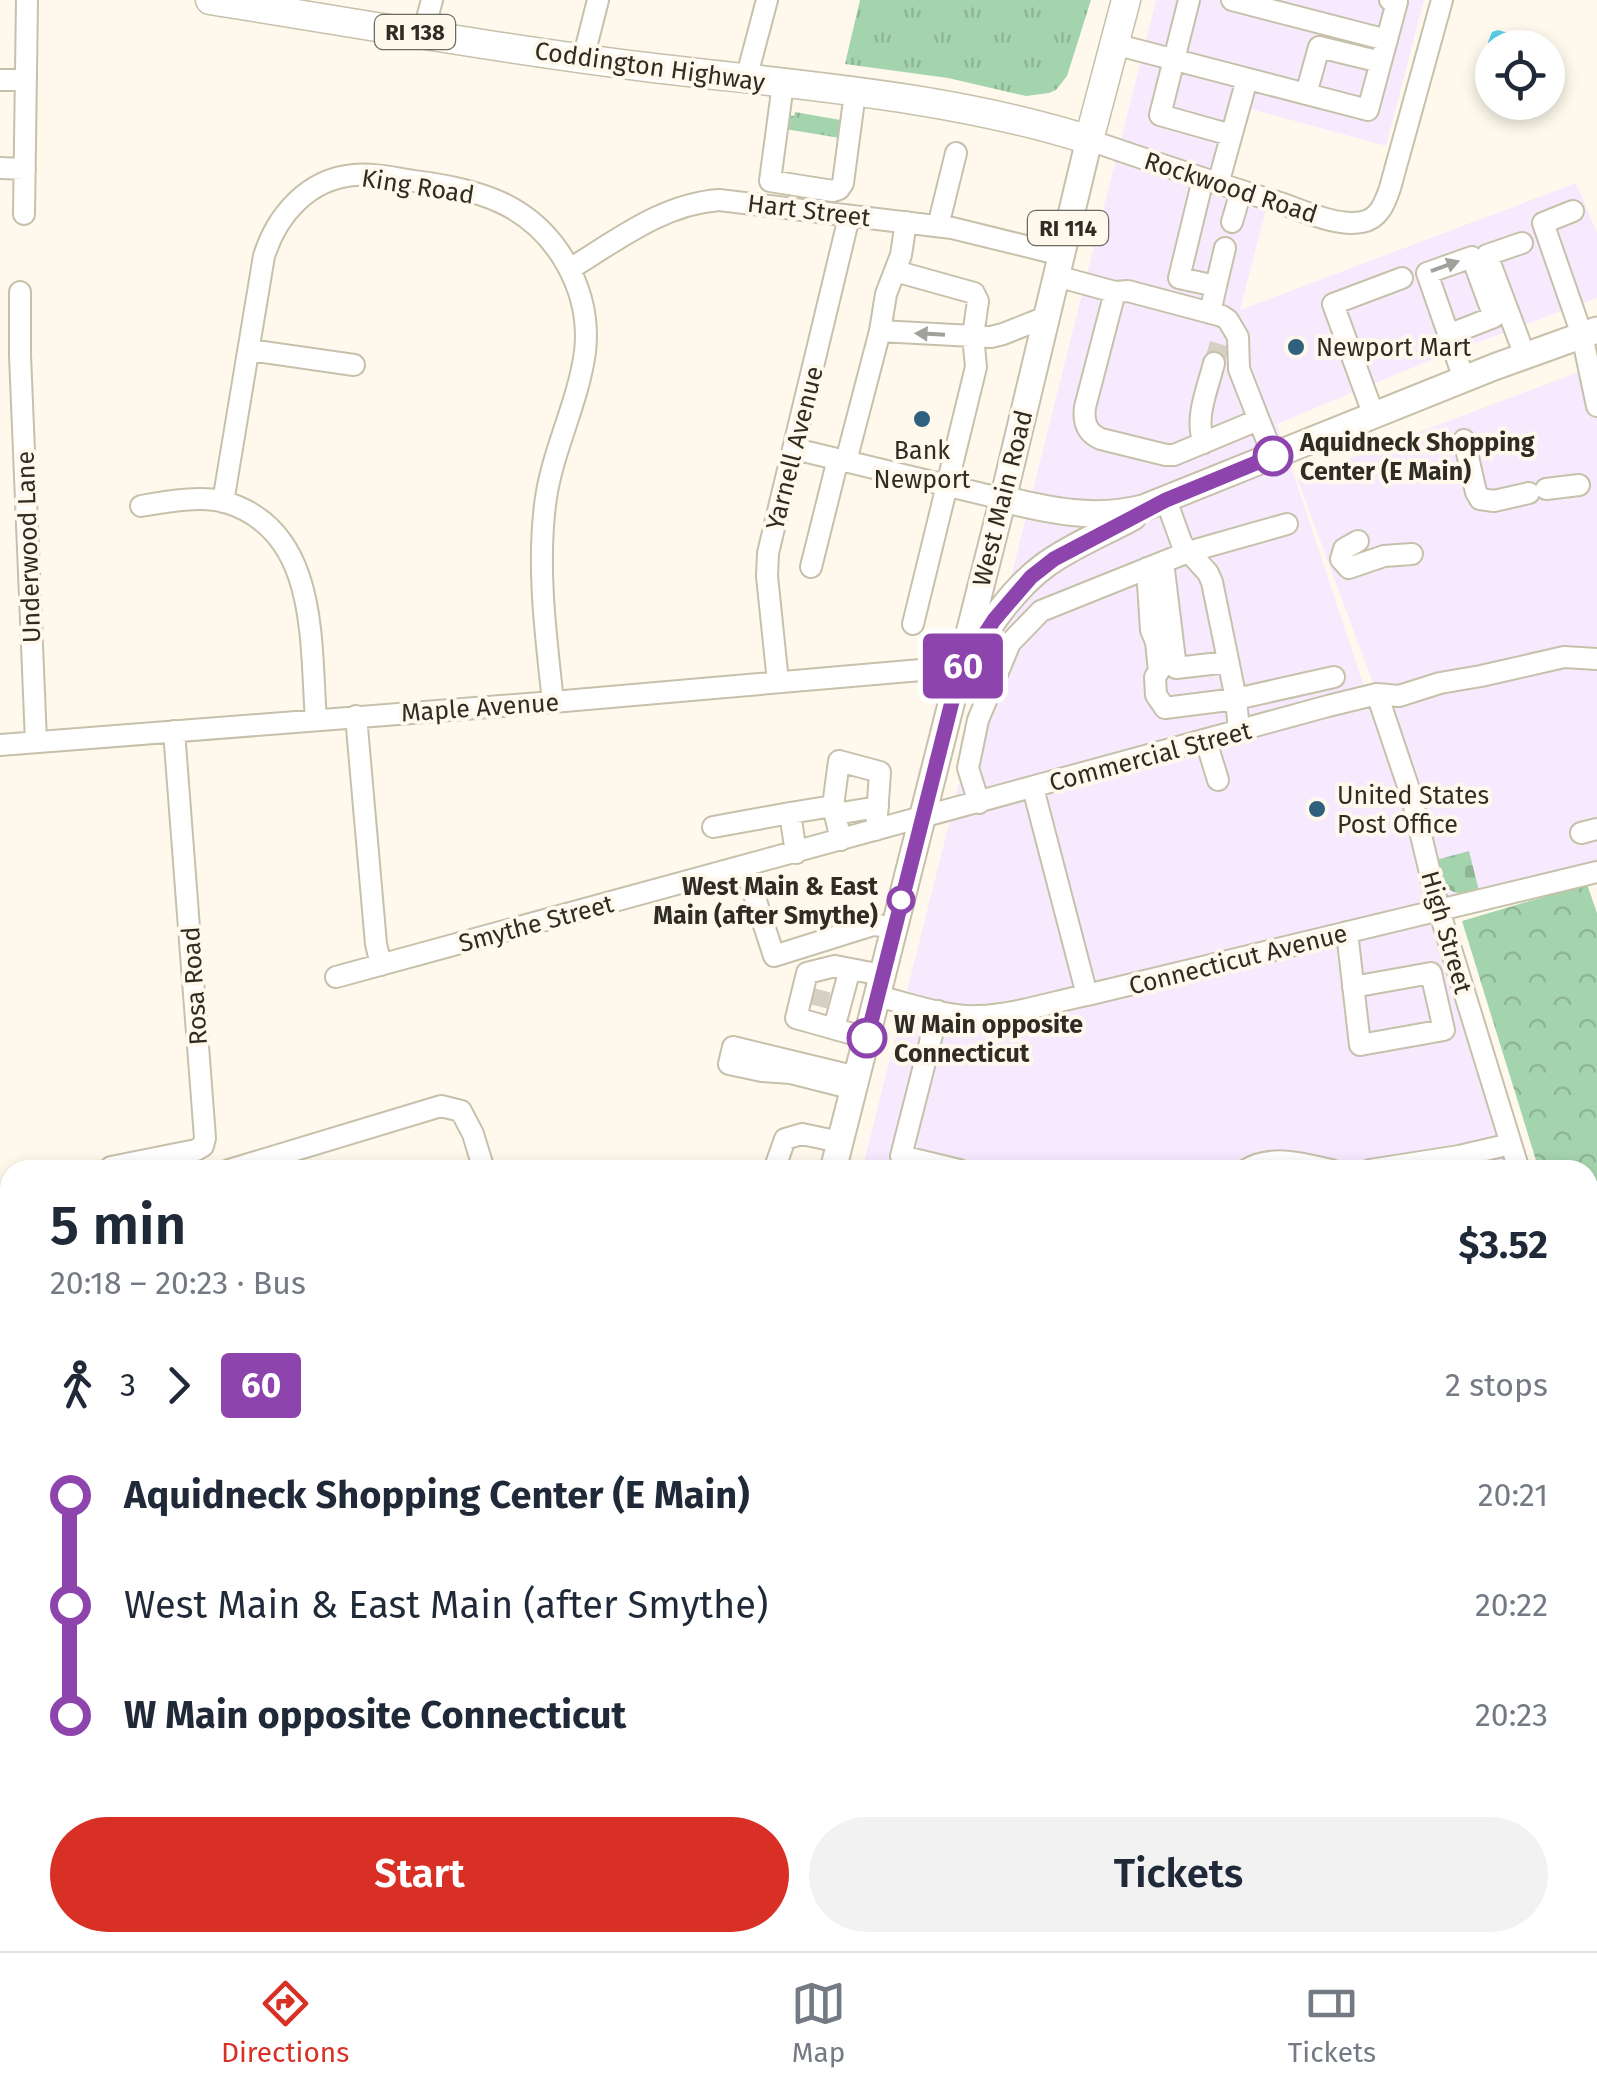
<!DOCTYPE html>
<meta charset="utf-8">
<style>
:root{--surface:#fff;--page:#f2f2f3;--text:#1f2937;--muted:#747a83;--line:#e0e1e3;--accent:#d93025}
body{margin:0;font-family:"Fira Sans",sans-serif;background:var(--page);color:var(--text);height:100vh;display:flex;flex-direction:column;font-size:38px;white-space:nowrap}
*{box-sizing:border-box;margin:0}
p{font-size:32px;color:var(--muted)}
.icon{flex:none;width:55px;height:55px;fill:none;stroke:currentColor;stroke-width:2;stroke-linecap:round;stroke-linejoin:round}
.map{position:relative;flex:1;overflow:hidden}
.details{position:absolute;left:0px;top:1160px;width:1598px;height:792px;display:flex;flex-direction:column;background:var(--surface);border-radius:30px 30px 0 0;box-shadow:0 5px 15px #0003}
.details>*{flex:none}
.badge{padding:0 20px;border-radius:8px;font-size:35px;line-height:65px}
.fabs{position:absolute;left:1475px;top:30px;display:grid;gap:20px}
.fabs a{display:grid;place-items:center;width:90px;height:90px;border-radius:50%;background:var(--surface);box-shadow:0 5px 15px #0003;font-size:50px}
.map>.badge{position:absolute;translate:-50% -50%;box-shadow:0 0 0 5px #fff}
.legs{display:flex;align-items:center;gap:15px;height:110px;padding:0 50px;font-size:32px}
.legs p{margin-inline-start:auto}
.summary{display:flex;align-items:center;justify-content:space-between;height:170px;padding:0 50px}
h1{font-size:55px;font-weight:600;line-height:75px}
.button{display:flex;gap:20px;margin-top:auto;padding:20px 50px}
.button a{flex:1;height:115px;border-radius:60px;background:var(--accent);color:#fff;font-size:40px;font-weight:600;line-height:115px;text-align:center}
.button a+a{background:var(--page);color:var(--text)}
ul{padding:0 50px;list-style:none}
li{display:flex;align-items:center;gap:35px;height:110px;font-size:38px}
li i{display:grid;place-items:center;width:15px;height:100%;margin:0 12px;background:currentColor}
li i::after{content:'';width:25px;height:25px;margin:-12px;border:8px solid;border-radius:50%;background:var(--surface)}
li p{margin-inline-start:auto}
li:first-child i{background:linear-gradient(#0000 50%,currentColor 0)}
li:last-child i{background:linear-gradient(currentColor 50%,#0000 0)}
.tab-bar{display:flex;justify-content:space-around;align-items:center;height:140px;border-top:2px solid var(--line);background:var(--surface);font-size:28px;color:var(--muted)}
.tab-bar a{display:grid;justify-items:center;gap:5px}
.tab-bar .on{color:var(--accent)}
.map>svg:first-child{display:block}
.commercial{fill:#f7eafe}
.grass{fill:url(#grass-tufts)}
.cemetery{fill:url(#cemetery-stones)}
.park{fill:url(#park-crowns)}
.water{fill:#5acee7}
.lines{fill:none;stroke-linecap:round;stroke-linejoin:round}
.minor-tunnel{stroke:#d5d0c4;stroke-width:20;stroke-dasharray:20 10;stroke-linecap:butt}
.minor-casing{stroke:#c7c0aa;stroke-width:24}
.major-casing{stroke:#c7c0aa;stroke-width:29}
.highway-casing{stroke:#c7c0aa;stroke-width:31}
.minor{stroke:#fff;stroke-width:20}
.major{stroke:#fff;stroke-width:25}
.highway{stroke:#fff;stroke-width:28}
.oneway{fill:#a1a09c}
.line-1-casing{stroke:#fff;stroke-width:22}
.line-1{stroke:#8e44ad;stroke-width:15}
.poi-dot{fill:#2f617f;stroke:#fef9ec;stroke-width:4}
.stop-1-dot{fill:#fff;stroke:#8e44ad;stroke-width:5}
.labels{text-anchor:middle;stroke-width:8;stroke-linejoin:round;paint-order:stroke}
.shield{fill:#fef9ec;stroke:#6d6a60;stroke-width:2.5}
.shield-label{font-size:22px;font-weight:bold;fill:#2f2c24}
.street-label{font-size:25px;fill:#2f2c24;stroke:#fef9ec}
.poi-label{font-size:25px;fill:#2f2c24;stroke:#fef9ec;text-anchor:start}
.stop-label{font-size:25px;font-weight:bold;fill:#2f2c24;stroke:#fef9ec;text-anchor:start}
</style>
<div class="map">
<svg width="1597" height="1951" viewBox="0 0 1597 1951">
<defs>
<pattern id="grass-tufts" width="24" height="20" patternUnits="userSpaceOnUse" patternTransform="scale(2.5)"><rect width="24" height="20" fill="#a4d4ad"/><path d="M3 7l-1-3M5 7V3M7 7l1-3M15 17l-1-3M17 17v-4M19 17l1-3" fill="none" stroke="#8eb695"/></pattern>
<pattern id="cemetery-stones" width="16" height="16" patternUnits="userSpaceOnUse" patternTransform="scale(2.5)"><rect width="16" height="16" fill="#a4d4ad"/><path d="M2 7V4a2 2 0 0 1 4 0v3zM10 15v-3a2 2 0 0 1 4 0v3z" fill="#8eb695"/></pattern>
<pattern id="park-crowns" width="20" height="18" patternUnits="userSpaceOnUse" patternTransform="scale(2.5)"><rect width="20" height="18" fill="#a4d4ad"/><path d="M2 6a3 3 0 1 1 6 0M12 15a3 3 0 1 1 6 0" fill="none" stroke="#8eb695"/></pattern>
</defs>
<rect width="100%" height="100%" fill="#fef9ec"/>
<path class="commercial" d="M1156,0H1424L1386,146L1251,109L1232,175L1271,190L1240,310L1576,183L1597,233V298L1436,358L1277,424L1404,807L1515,1170H862Z
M1597,365V872L1439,910L1377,694L1297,478Z"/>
<path class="grass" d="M860,0H1091L1067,76L1056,90L1049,93L1026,96L948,78L845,64Z
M795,112L840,120V138L785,129L787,115L794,116Z"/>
<path class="cemetery" d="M1469,851L1479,891C1448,898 1444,889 1436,860Z"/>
<path class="park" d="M1587,884L1597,913V1358L1588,1327V1170H1539L1462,921Z"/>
<path class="water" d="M1498,30L1521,37L1520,47L1493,45L1490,47L1488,42L1492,32Z"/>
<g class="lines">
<path class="minor-tunnel" d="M1214,363L1221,340
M817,1006L821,990"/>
<g class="minor-casing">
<path id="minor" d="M1189,0L1160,115L1231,135
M1232,0L1387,40
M423,33L432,0
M1114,44L1368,110L1397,2L1390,0
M583,59L598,0
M746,79L767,0
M0,80H25
M783,84L770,181L833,191L839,189L843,183L855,93
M1306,94L1319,47L1381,62
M1089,140C1153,162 1216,183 1280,203C1304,211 1337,227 1362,222C1379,219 1385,203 1390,188L1442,0
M0,168L25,169
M1203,179L1179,278L1216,286L1210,313
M1218,184L1247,79
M1573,211L1543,223L1582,335L1597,406
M24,214L27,0
M1232,222L1241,191
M938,226L956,153
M1522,243L1487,255L1525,356
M570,269C617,240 663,204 719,200L952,228L1062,255
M895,271L974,293L978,301L973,336L976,367L913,624
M1056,276L1115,292L1128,291L1222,316L1228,320L1238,337L1239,369L1273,456
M1216,286L1225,248
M20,292V355L36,742
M1115,292L1085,407C1083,422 1087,433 1101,439L1166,455H1174L1258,420
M880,331L991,337L1003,334L1046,317
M1448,335L1494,317L1472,257L1427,273L1464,379
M249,350L354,365
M1374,416L1333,304L1402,278
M1464,440L1476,492L1480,499L1494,501L1529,493
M1204,443C1194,418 1208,388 1214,363
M795,449L1003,499
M846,461L880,331L886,294L901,255L906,222
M1546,489L1579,485
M1166,500L1182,544L1208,573L1212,582L1236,699L1239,731
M223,502L264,256C277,215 308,179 354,175C374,173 394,178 414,181C444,185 474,190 502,203C557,229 592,291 585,352C578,404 551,453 545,505C537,571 546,636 553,702
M141,506C164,502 201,495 225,502C319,530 310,641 316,720
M1358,541L1344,549L1341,559L1349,568L1384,556L1412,554
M1163,562L1176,668L1228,662
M811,567L838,459
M1147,568L1151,630L1156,642L1159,671L1155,677L1156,695L1165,708L1236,699L1334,677
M778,682L767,576L768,553L849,217
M1377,694L1412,798L1439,910L1519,1170
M356,716L376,944L381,965
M1206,741L1218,780
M0,745L553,702L921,670L959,674
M1033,788L1087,995
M979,803L968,768L978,720L1010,643L1041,611L1188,552L1287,524
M790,813L833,806
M835,814L878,807
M713,827L790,813L796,853
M1581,833L1597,829
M841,840L833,806L839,761L880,772L876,830
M745,867L774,956L873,925L895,927
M1347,932L1360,1045L1444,1030L1431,973L1353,987
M336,977L1328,706L1377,694L1399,696L1440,683L1481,676L1564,657L1597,659
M877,996C907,1003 948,1018 978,1016C1014,1015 1052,1002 1087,995L1597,872
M938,1011L901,1156L959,1170
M834,1028L850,969
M867,1038L796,1018L807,973L835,966L882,975
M854,1089L791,1073L762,1071L729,1064L733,1047L857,1077
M111,1167L196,1150L203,1146L205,1138L174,731
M229,1170L441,1106L461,1111L473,1134L484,1170
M774,1170L785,1139L802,1134L840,1142
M1246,1170C1271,1154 1304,1164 1331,1170
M1370,1170L1459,1156L1511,1144
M0,1334L10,1371
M1588,1383L1597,1416
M1588,1468L1597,1467
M0,1657L10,1654
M307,1942V1951
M883,1942V1951
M1077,1951V1942
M1273,1951V1942
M1464,1951V1942"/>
</g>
<g class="major-casing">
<path id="major" d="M1003,499C1051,511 1094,520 1143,508L1494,367L1597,330
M969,657C990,624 1013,589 1044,566C1071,546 1104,533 1133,517
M833,1170L1003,499L1089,140
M638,1951L640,1942"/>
</g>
<g class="highway-casing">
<path id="highway" d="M210,0C355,23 501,49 646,67C793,85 948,95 1089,140L1126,0"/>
</g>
<use href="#minor" class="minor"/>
<use href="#major" class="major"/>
<use href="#highway" class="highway"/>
</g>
<defs><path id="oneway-solid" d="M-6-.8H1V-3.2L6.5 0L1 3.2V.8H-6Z" transform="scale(2.5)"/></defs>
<g class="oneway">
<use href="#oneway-solid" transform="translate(1445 266) rotate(-20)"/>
<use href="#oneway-solid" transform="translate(930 334) rotate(-177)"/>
</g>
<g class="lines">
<g class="line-1-casing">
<path id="line-1" d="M867,1038L959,674L994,620L1031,577L1054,559L1166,500L1273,456"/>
</g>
<use href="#line-1" class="line-1"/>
</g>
<g class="poi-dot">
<circle cx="1296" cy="347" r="10"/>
<circle cx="922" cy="419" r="10"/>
<circle cx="1317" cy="809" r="10"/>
</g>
<g class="stop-1-dot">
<circle cx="1273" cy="456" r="18"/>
<circle cx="901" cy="900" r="12"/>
<circle cx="867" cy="1038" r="18"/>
</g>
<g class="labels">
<g class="shield">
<rect x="375" y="15" width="80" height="34" rx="8"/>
<rect x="1028" y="211" width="80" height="34" rx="8"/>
</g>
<g class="shield-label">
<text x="415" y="40">RI 138</text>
<text x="1068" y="236">RI 114</text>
</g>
<g class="street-label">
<text transform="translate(650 66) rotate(8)" y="9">Coddington Highway</text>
<text transform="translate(418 186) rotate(9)" y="9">King Road</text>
<text transform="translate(1231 187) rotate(18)" y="9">Rockwood Road</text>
<text transform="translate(809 210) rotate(7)" y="9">Hart Street</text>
<text transform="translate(794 448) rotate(-76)" y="9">Yarnell Avenue</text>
<text transform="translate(1002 498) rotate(-76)" y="9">West Main Road</text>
<text transform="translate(28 547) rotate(-92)" y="9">Underwood Lane</text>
<text transform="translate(480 707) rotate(-4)" y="9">Maple Avenue</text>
<text transform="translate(1150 756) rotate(-15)" y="9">Commercial Street</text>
<text transform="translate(536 923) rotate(-15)" y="9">Smythe Street</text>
<text transform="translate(1447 932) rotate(74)" y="9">High Street</text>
<text transform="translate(1238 959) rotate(-14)" y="9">Connecticut Avenue</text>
<text transform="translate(194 986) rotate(-94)" y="9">Rosa Road</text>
</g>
<g class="poi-label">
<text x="1316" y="356">Newport Mart</text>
<text x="922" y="459" text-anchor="middle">Bank<tspan x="922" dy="29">Newport</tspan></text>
<text x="1337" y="804">United States<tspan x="1337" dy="29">Post Office</tspan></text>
</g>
<g class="stop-label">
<text x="1300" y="451">Aquidneck Shopping<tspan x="1300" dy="29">Center (E Main)</tspan></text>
<text x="878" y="895" text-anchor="end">West Main &amp; East<tspan x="878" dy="29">Main (after Smythe)</tspan></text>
<text x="894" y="1033">W Main opposite<tspan x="894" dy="29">Connecticut</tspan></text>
</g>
</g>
</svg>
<div class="fabs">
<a><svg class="icon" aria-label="locate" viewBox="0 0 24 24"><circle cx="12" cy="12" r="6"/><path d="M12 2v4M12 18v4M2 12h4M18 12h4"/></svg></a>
</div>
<b class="badge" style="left:963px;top:666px;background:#8e44ad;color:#fff">60</b>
<section class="details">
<div class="summary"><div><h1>5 min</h1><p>20:18 – 20:23 · Bus</p></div><b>$3.52</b></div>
<div class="legs"><svg class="icon" aria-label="walk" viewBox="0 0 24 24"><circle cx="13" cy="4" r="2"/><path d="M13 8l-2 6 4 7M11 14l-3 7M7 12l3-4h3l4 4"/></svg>3<svg class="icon" aria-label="forward" viewBox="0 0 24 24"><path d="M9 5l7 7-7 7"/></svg><b class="badge" style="background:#8e44ad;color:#fff">60</b><p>2 stops</p></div>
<ul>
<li><i style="color:#8e44ad"></i><b>Aquidneck Shopping Center (E Main)</b><p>20:21</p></li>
<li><i style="color:#8e44ad"></i><span>West Main &amp; East Main (after Smythe)</span><p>20:22</p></li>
<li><i style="color:#8e44ad"></i><b>W Main opposite Connecticut</b><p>20:23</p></li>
</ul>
<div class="button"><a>Start</a><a>Tickets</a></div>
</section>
</div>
<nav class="tab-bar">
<a class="on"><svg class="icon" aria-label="directions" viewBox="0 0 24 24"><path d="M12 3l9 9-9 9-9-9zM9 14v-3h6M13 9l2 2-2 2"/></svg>Directions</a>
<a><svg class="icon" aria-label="map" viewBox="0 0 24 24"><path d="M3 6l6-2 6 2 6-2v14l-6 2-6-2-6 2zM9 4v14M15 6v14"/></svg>Map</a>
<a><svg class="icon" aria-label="tickets" viewBox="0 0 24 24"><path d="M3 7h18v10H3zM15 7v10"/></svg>Tickets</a>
</nav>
